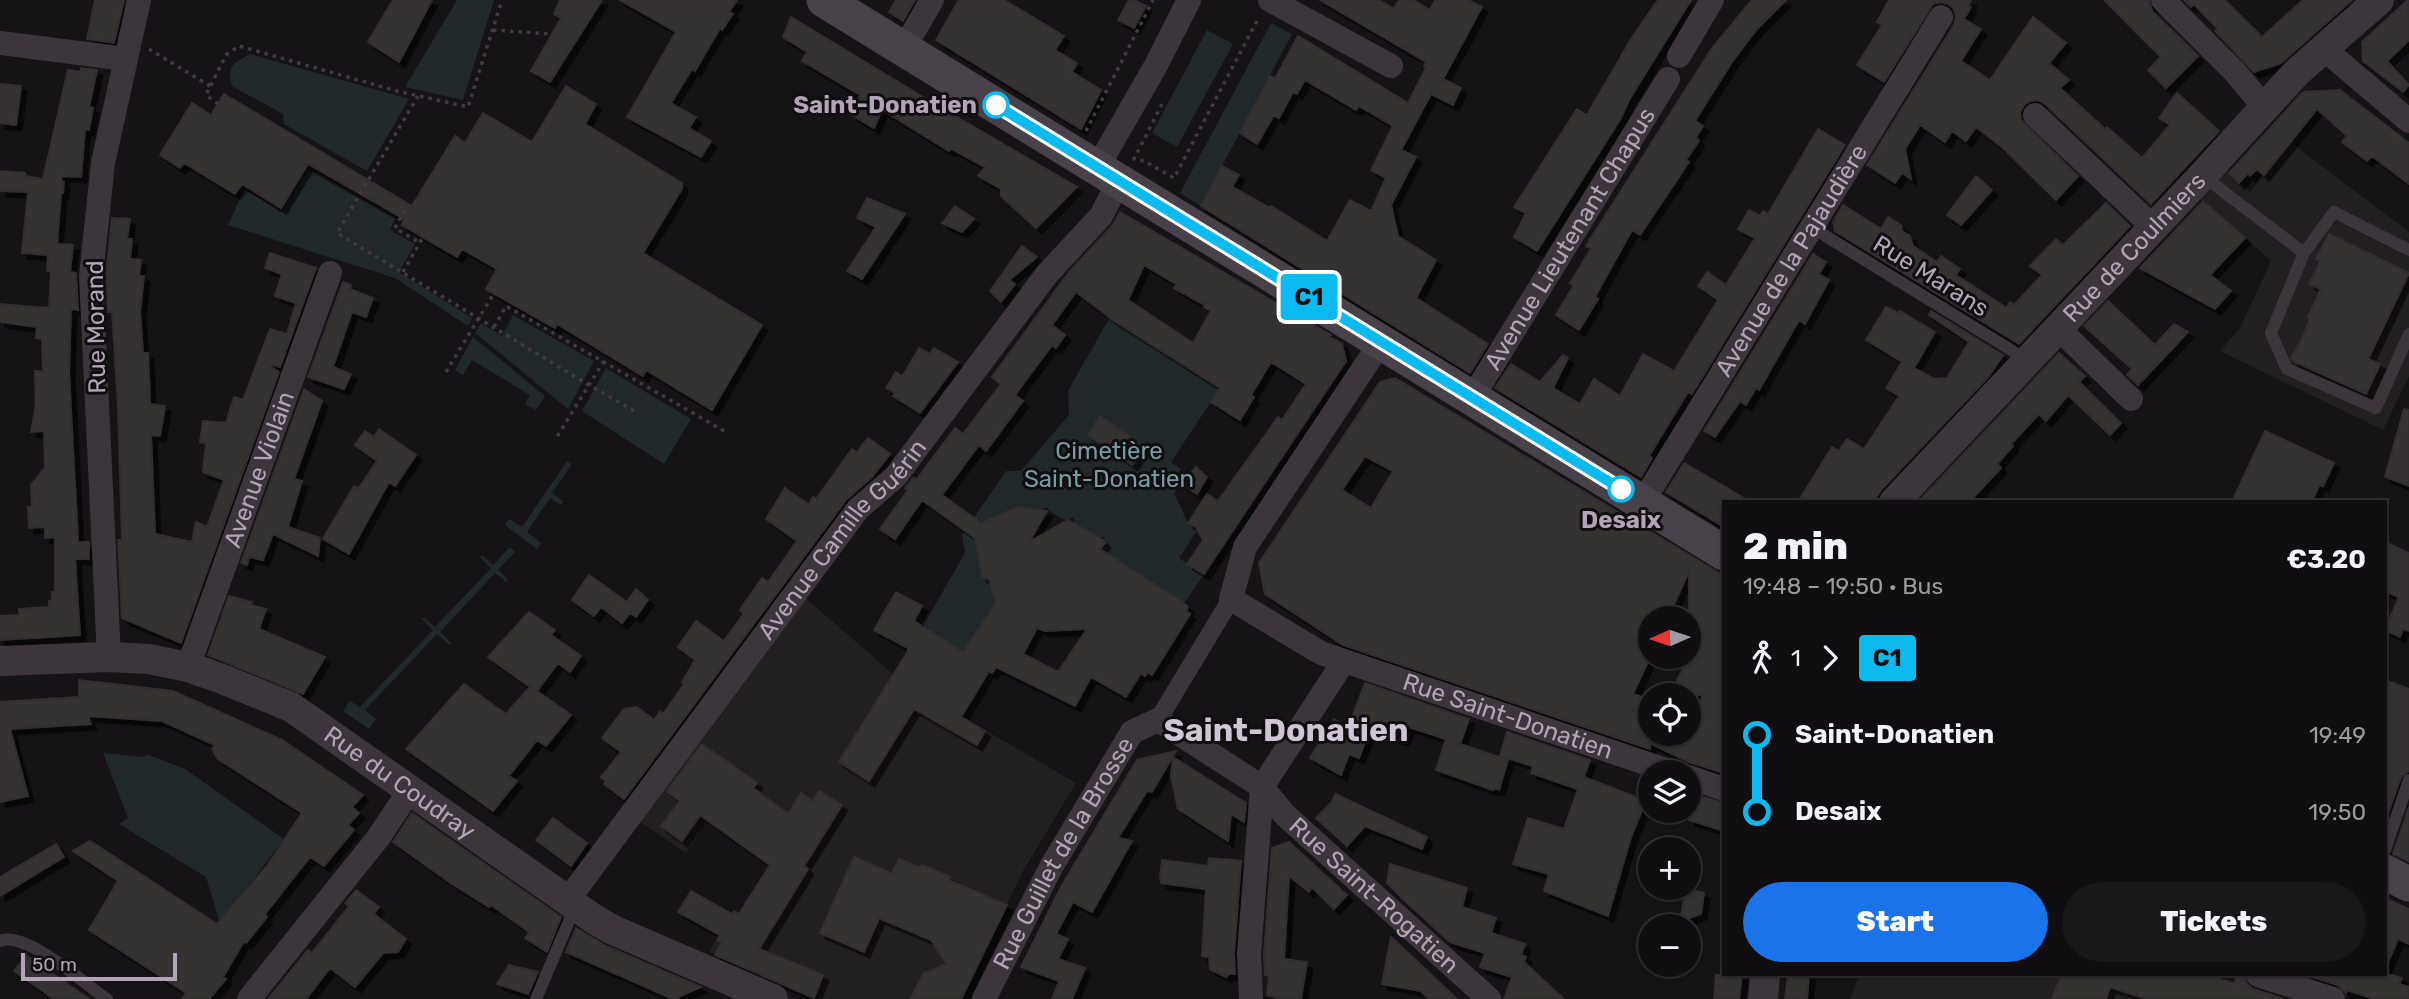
<!DOCTYPE html>
<meta charset="utf-8">
<style>
:root{--surface:#100e10;--page:#191719;--text:#f1f3f6;--muted:#9c9c9f;--line:#302e30;--accent:#1a73e8}
body{margin:0;font-family:Rubik,sans-serif;background:var(--page);color:var(--text);height:100vh;display:flex;flex-direction:column;font-size:26px;white-space:nowrap}
*{box-sizing:border-box;margin:0}
p{font-size:23px;color:var(--muted)}
.icon{flex:none;width:38px;height:38px;fill:none;stroke:currentColor;stroke-width:2;stroke-linecap:round;stroke-linejoin:round}
.map{position:relative;flex:1;overflow:hidden}
.drawer{position:absolute;left:1722px;top:500px;width:665px;height:476px;display:flex;flex-direction:column;background:var(--surface);border-radius:0px;box-shadow:0 2px 5px #0004,0 0 0 2px var(--line)}
.drawer>*{flex:none}
.badge{padding:0 14px;border-radius:5px;font-size:24px;line-height:46px}
.needle{width:46px;rotate:267deg}
.tools{position:absolute;left:1638px;top:606px;display:grid;gap:14px}
.tools a{display:grid;place-items:center;width:63px;height:63px;border-radius:50%;background:var(--surface);box-shadow:0 2px 5px #0004,0 0 0 2px var(--line);font-size:35px}
.scale{position:absolute;left:21px;bottom:18px;width:156px;box-sizing:border-box;padding-left:7px;border:4px solid #b3a3b6;border-top:0;font-size:19px;line-height:24px;white-space:nowrap;color:#b3a3b6;-webkit-text-stroke:5px #100e10;paint-order:stroke}
.map>.badge{position:absolute;translate:-50% -50%;box-shadow:0 0 0 4px #fff}
.legs{display:flex;align-items:center;gap:10px;height:77px;padding:0 21px;font-size:23px}
.legs p{margin-inline-start:auto}
.summary{display:flex;align-items:center;justify-content:space-between;height:119px;padding:0 21px}
h1{font-size:38px;font-weight:800;line-height:52px}
.action{display:flex;gap:14px;margin-top:auto;padding:14px 21px}
.action a{flex:1;height:80px;border-radius:42px;background:var(--accent);color:#fff;font-size:28px;font-weight:800;line-height:80px;text-align:center}
.action a+a{background:var(--page);color:var(--text)}
ul{padding:0 21px;list-style:none}
li{display:flex;align-items:center;gap:24px;height:77px;font-size:26px}
li i{display:grid;place-items:center;width:10px;height:100%;margin:0 9px;background:currentColor}
li i::after{content:'';width:18px;height:18px;margin:-9px;border:5px solid;border-radius:50%;background:var(--surface)}
li p{margin-inline-start:auto}
li:first-child i{background:linear-gradient(#0000 50%,currentColor 0)}
li:last-child i{background:linear-gradient(currentColor 50%,#0000 0)}
.map>svg:first-child{display:block}
.built{fill:#221f21}
.green{fill:#21282a}
.building{fill:#343033;stroke:#312d30;stroke-width:2;fill-rule:evenodd;filter:url(#shadow)}
.lines{fill:none;stroke-linecap:round;stroke-linejoin:round}
.path{stroke:#403941;stroke-width:3.5;stroke-dasharray:3.5 5;stroke-linecap:butt}
.service{stroke:#3c363c;stroke-width:12}
.pedestrian{stroke:#3c363c;stroke-width:18}
.minor{stroke:#3c363c;stroke-width:24}
.tertiary{stroke:#3c363c;stroke-width:30}
.secondary{stroke:#49414a;stroke-width:35}
.line-1-casing{stroke:#fff;stroke-width:16}
.line-1{stroke:#0bbbef;stroke-width:10}
.stop-1-dot{fill:#fff;stroke:#0bbbef;stroke-width:3.5}
.labels{text-anchor:middle;stroke-width:6;stroke-linejoin:round;paint-order:stroke}
.stop-label{font-size:24px;font-weight:bold;fill:#b3a3b6;stroke:#100e10;text-anchor:end}
.street-label{font-size:24px;fill:#b3a3b6;stroke:#100e10}
.park-label{font-size:24px;fill:#799ca3;stroke:#100e10}
.district-label{font-size:32px;font-weight:bold;fill:#d0c5d2;stroke:#100e10}
</style>
<div class="map">
<svg width="2409" height="999" viewBox="0 0 2409 999">
<defs>
<filter id="shadow"><feDropShadow dx="5.5" dy="5.5" stdDeviation="0" flood-color="#0009"/></filter>
</defs>
<rect width="100%" height="100%" fill="#151315"/>
<path class="built" d="M2292,139L2298,148L2409,232V376L2383,430L2220,351L2240,328L2271,261L2201,199L2227,171L2250,192Z
M802,595L893,674L945,707L1076,783L1023,871L961,999H817L709,952L734,911L739,913L769,865L706,820L686,853L636,819Z
M1859,975H2208L2282,999H1850Z"/>
<path class="green" d="M457,0H494L463,100L405,87Z
M1271,23L1292,34L1201,206L1180,193Z
M1207,30L1233,44L1177,147L1152,133Z
M250,54L409,99L367,171L284,124L283,114L232,86C226,65 234,63 250,54Z
M308,170L395,219L390,230L415,244L399,272L472,318L468,326L395,278L228,225L244,189L281,212Z
M513,315L594,361L568,409L475,333L481,323L502,336Z
M1110,317L1220,388L1171,462L1181,469L1175,479L1181,484L1174,493L1188,523L1197,531L1179,558L1204,574L1182,606L1181,601L1153,585L1152,582L1150,584L1139,576L1140,574L1137,572L1136,574L1110,556L1095,550L1099,545L1105,543L1104,537L1098,538L1074,524V517L1065,520L1048,510L1047,507L1038,510L1021,507L1020,510L1009,513L1008,511L1003,515H999L1000,517L978,554L994,580L996,605L993,607L966,654L923,626L965,553L962,535L1006,471H1021L1069,415L1068,391Z
M473,337L545,396L536,410L525,404L530,395L472,360L463,375L455,370Z
M606,368L691,419L664,464L582,411Z
M567,461L572,464L552,493L563,501L561,505L550,498L527,532L541,543L537,549L505,525L509,519L522,527Z
M510,547L515,552L498,570L508,580L506,582L495,573L440,632L451,643L449,645L437,634L365,710L376,719L369,729L343,711L350,701L360,707L433,630L422,619L424,617L435,627L491,568L480,557L482,555L493,565Z
M103,753L145,757L146,754L185,769L284,839L220,924L206,877L119,824L128,818Z"/>
<path class="building" d="M95,0H124L114,43L87,39Z
M393,0H432L399,62L368,42Z
M560,0H602L550,82L531,71L561,18L554,14Z
M620,0H737L729,12L733,14L722,30L720,28L695,71L692,69L671,103L696,117L689,128L711,141L701,157L627,117L676,32Z
M896,0H915L903,21L889,12Z
M959,0H1004L1064,36L1055,50L1077,63L1072,72L1101,90L1081,129L936,40Z
M1129,0H1134L1146,6L1134,28L1118,20Z
M1320,0H1379L1394,9L1399,0H1413L1430,10L1435,0H1468L1482,7L1443,79L1461,88L1453,105L1431,94L1401,150L1416,157L1391,205L1398,236L1436,260L1416,298L1488,344L1470,373L1201,206L1222,166L1239,175L1232,187L1270,208L1271,206L1327,241L1350,200L1371,211L1386,178L1371,170L1393,126L1359,106L1356,110L1305,80L1297,94L1293,92L1279,118L1274,115L1257,144L1240,133L1270,76L1275,79L1298,36L1408,103L1426,68L1424,66L1426,62Z
M1658,0H1691L1629,100L1621,118L1537,251L1514,237L1526,213L1514,207L1577,109L1587,115L1631,39Z
M1752,0H1786L1757,29L1732,62L1708,100L1695,121L1703,126L1696,137L1699,141L1686,160L1689,162L1640,235L1632,230L1595,297L1598,299L1579,330L1556,315L1574,285L1570,283L1591,249L1586,246L1712,48Z
M1889,0H1971L1968,6L1971,7L1964,19L1981,29L1961,61L1990,80L2033,17L2066,43L2049,63L2069,80L2060,88L2105,129L2107,127L2142,158L2170,125L2159,118L2177,93L2219,131L2151,204L2045,104L2038,100L2030,101L2024,105L2020,112L2021,120L2078,176L2056,200L2002,147L1976,127L1966,141L1952,131L1945,142L1920,125L1905,149L1911,179L1902,173L1895,183L1867,165L1954,25L1956,17L1954,9L1948,4L1941,2L1933,4L1884,82L1857,65L1882,25L1877,22Z
M2104,0H2149L2152,11L2198,56L2166,88L2148,70L2161,57Z
M2184,0H2225L2262,37L2303,0H2352L2281,63L2254,72L2215,31L2218,29L2194,4L2191,7Z
M2408,0L2409,40L2387,61L2409,85L2403,92L2363,61L2362,42Z
M791,17L928,100L1077,187L1036,228L1001,196V189L978,176L985,167L950,148L949,151L882,110L874,128L852,115L860,95L802,61L807,52L783,37Z
M81,68L97,70L89,107L93,108L89,130L85,129L81,177L62,176L61,182H64L63,193H61L57,244L73,245L70,272L76,273L78,310L71,309L69,373L78,542H89V559H75L80,635L0,640V616L19,615V609L49,607V601H52V592H55V537L45,538V527L29,528L28,507H32L31,485L45,468L44,431L31,432L36,404L35,371L43,372L42,339L36,338L37,327L0,322V304L49,308L51,271H47L48,255L22,253L28,192L0,191V171L25,173V176L43,179L68,70L80,72Z
M0,84L21,86L16,125L0,123Z
M566,86L596,104L585,124L682,183V189L643,253L762,325L712,410L646,370L643,376L557,324L555,328L486,289L497,269L462,249L457,257L402,225L404,219L308,164L281,208L242,184L235,194L184,163L180,168L160,155L192,103L211,115L224,94L412,206L455,136L465,143L483,113L532,142Z
M2340,90L2409,143V184L2372,156L2367,161L2342,142L2347,136L2317,109L2264,175L2257,169L2250,176L2248,173L2239,183L2229,173L2303,92Z
M1818,129L1845,145L1692,394L1688,392L1649,456L1652,458L1641,477L1495,388L1511,364L1540,382L1563,355L1568,358L1553,388L1580,404L1594,379L1620,396L1643,354L1674,371L1718,300L1698,286L1707,272L1726,285L1755,238L1738,229L1749,210L1760,216L1763,211L1768,214Z
M1976,176L1992,190L1961,225L1947,215Z
M867,198L905,214L862,279L847,271L876,227L857,218Z
M2203,201L2245,238L2210,275L2231,291L2215,309L2140,268Z
M2106,203L2130,226L2019,344L1835,231L1833,222L1843,205L1881,229L1888,217L1901,225L1902,231L1910,236L1913,246L1937,262L1941,256L1960,269L1956,275L2007,308L2010,302L2014,305L2042,275L2030,266L2056,239L2063,245Z
M955,206L974,219L962,232L942,223Z
M1120,212L1331,335L1329,336L1342,344L1346,361L1204,574L1187,564L1203,540L1196,527L1188,523L1207,494L1218,501L1278,417L1282,420L1306,384L1271,362L1251,395L1254,397L1240,420L1211,402L1220,388L1113,320L1076,292L1052,325L1065,335L1056,348L1052,345L1015,395L1023,401L986,451L979,445L942,495L981,523L1018,507L1047,511L1029,542L1068,520L1103,540L1105,543L1100,549L1181,601L1188,607L1186,611L1190,614L1152,675L1148,672L1145,676L1141,673L1126,697L1091,677L1075,706L996,667L992,673L989,671L961,717L985,731L977,745L914,709L869,781L839,762L908,651V648L874,630L896,592L922,606L914,621L963,652L996,603L989,579L982,577L975,538L922,500L895,539L880,529L908,490L905,488L913,478L917,479L955,428L963,434L1001,384L992,377L1070,271L1112,226ZM1144,265L1176,284L1174,288L1205,305L1204,307L1211,311L1193,343L1128,300ZM1037,628L1045,631L1087,629L1058,672L1023,654Z
M112,218L130,219L127,239H132L130,259L141,260L139,276H144L140,312L143,353H148L150,404L165,406L160,436L151,435L155,534L192,542L196,522L207,527L224,480L203,472L206,443L200,442L203,421L226,423L234,397L243,400L270,329L287,334L296,303L275,296L282,274L265,268L270,253L316,268L280,367L264,362L279,372L181,643L122,618L118,540H122L118,405L112,312H108L106,276Z
M2329,234L2409,273L2368,359L2380,364L2366,394L2293,361L2291,357L2303,338L2310,317H2308L2321,289L2309,284L2321,261L2316,259Z
M1022,246L1037,257L1009,280L1015,284L1001,302L990,291Z
M1813,254L1826,262L1819,274L1829,280L1805,324L1799,320L1759,390L1756,388L1746,405L1740,401L1715,437L1704,431Z
M343,282L351,285L350,289L373,298L366,317L352,312L333,367L351,374L344,389L308,377Z
M2108,301L2155,345L2174,324L2188,332L2138,385L2127,375L2132,369L2084,326Z
M1886,307L1898,313L1900,311L1935,332L1914,368L1934,379L1947,378L1969,342L1929,315L1931,311L2003,355L1989,376L1881,490L1874,502H1798L1832,447L1839,451L1847,439L1864,449L1899,396L1886,388L1902,362L1866,340Z
M919,348L930,354L934,348L958,362L920,413L893,396L895,393L886,388L896,372L902,377Z
M2059,353L2085,376L2079,382L2121,423L2110,435L2068,395L2046,421L2039,414L2011,444L2013,446L1997,464L2001,468L1969,502H1918Z
M1395,378L1724,576V704L1721,716L1724,717V773L1689,762L1650,743V749L1343,645L1265,594L1259,563L1380,382ZM1365,456L1393,471L1371,508L1342,490ZM1689,571V656L1670,695H1703L1689,725V733H1650V700L1633,694L1650,657V618H1668Z
M304,389L322,401L294,479L302,481L288,527L320,538L318,556L273,534L263,560L249,557L247,565L241,563Z
M2404,409L2409,410V486L2385,477Z
M1100,416L1145,447L1132,465L1088,435Z
M379,429L416,455L395,486L389,482L349,554L323,539L354,486L359,488L377,461L355,445L365,431L374,437Z
M2265,431L2334,463L2323,486L2319,485L2312,502H2232Z
M868,438L890,454L872,477L846,500L624,799L604,784L606,781L601,777L621,752L602,738L624,709L637,707L654,720L660,711L663,714L684,684L682,682L695,660L678,647L696,621L724,641L744,613L740,610L762,578L768,582L797,541L766,519L785,488L809,505L813,497L816,499L852,449L857,452Z
M1684,463L1717,482L1750,502H1724V527L1666,492Z
M1196,467L1207,477L1197,494L1182,484Z
M2385,542L2409,553V631L2403,629L2400,637L2385,630L2399,597L2385,591Z
M589,575L627,602L636,589L648,600L636,617L630,613L622,623L601,607L594,616L572,600Z
M229,596L252,602L250,605L266,609L259,629L325,657L303,694L208,655Z
M529,612L555,630L551,635L581,656L570,672L558,663L537,691L571,715L546,746L537,740L509,776L517,781L493,811L406,749L464,684L506,714L530,687L488,657Z
M79,680L173,691L282,740L363,795L352,807L359,813L348,825L354,830L324,866L310,857L265,914L267,917L246,943L244,941L223,977L226,979L209,999H182L186,993L89,930L118,881L73,851L90,841L217,924L267,866L302,813L218,759L212,749L215,745L162,721L88,716L91,724L10,729L28,796L0,802V702L79,697Z
M2385,680L2409,689V771L2401,777L2385,822Z
M1365,683L1469,719L1460,744L1508,760L1499,790L1494,788L1493,790L1436,770L1446,739L1409,727L1403,740L1370,729L1359,758L1349,754L1341,775L1310,758L1334,719L1348,728Z
M1507,732L1590,760L1584,777L1646,801L1631,837L1608,916L1544,891L1549,874L1513,864L1528,818L1564,829L1578,789L1531,773L1533,766L1500,756Z
M702,744L757,783L753,788L788,814L801,793L813,801L819,791L842,805L804,866L808,869L759,949L823,975L814,998L715,955L722,942L717,940L720,935L678,912L691,891L732,914L734,911L739,914L770,865L700,815L682,841L661,826L680,801L667,791Z
M1176,751L1152,792L1147,791L1118,838L1132,841L1092,912L1073,902L1056,934L1068,939L1058,959L1085,968L1072,999H1052L1059,981L1021,967L1061,887L1137,760Z
M1173,757L1246,803L1244,822L1231,814L1228,841L1178,809L1171,776Z
M1689,793L1724,803V831L1689,820Z
M1335,794L1427,837L1422,849L1365,826L1347,846L1316,818L1332,802Z
M2409,807V862L2393,854Z
M412,813L561,917L547,952L525,938L529,932L491,905L489,907L452,884L393,842Z
M553,818L587,843L571,866L536,840Z
M1289,842L1347,895L1334,909L1312,887L1309,892L1289,876L1284,959L1307,962L1301,999H1281L1267,995L1269,976L1265,975L1264,954L1272,848Z
M56,844L64,857L0,896V877Z
M854,857L892,874L899,859L920,868L922,865L950,877L948,880L1007,905L961,999H910L923,974L947,964L931,940L879,918L864,952L820,933Z
M1209,858L1241,861L1234,953L1235,974H1229L1226,977L1210,969L1209,957L1202,956L1206,889L1161,883L1160,878L1162,860L1208,866Z
M1390,864L1467,888L1462,907L1496,918L1491,933L1525,944L1521,955L1526,957L1524,962L1564,999H1504L1512,977L1480,967L1485,953L1450,942L1404,900L1387,883Z
M1686,889L1704,893L1701,914L1680,921Z
M356,890L379,907L374,914L406,939L398,952L383,953L355,987L330,968L306,999H268L308,950L312,953L349,906L345,903Z
M2385,898L2409,909V944L2398,939L2385,969Z
M576,928L606,946L701,987L680,996L678,999H673L566,952Z
M1391,937L1420,964L1457,999H1429L1421,991L1382,984Z
M26,955L89,999H54L14,971Z
M509,965L538,972L528,994L497,984Z
M1716,975H1742L1739,999H1714Z
M1788,975H1809L1807,999H1785Z
M2061,975H2208L2235,984L2236,975H2244L2247,984L2253,989L2284,999H2147L2110,987L2106,999H2052Z
M2306,975H2392L2402,978L2399,984L2409,987V999H2375L2347,990L2346,993L2338,985Z"/>
<g class="lines">
<path class="path" d="M493,30L551,34
M149,49L210,86
M418,96L337,233L589,385L555,440
M218,104L206,95L226,55L239,46L397,91L468,107L502,0
M1162,104L1134,159L1144,161L1174,178L1258,19
M1086,131L1153,0
M405,210L395,228L420,243
M403,272L423,237
M494,327L506,306L726,432
M604,361L589,385L638,413
M446,372L494,293"/>
<path class="service" d="M2203,176L2304,253
M1811,227L2011,350L2027,362
M2409,250L2334,212L2304,253L2271,333L2287,369L2376,408L2409,334
M2385,850L2409,780
M0,941C25,930 85,984 107,999
M536,999L575,907"/>
<path class="pedestrian" d="M1158,720L1231,599"/>
<g class="minor">
<path d="M1270,0L1391,66"/>
<path d="M2163,0L2235,72L2265,108"/>
<path d="M0,43L126,59"/>
<path d="M904,48L932,0"/>
<path d="M2324,49L2409,121"/>
<path d="M1679,56L1712,0"/>
<path d="M2035,115L2153,227"/>
<path d="M1097,168L1155,67L1189,0"/>
<path d="M2058,328L2131,399"/>
<path id="s1" d="M1381,342L1245,547L1231,599L1321,653L1672,772"/>
<path id="s2" d="M1472,398L1668,79"/>
<path id="s3" d="M1642,503L1941,17"/>
<path d="M109,657L91,276L103,163L139,0"/>
<path id="s4" d="M188,667L330,273"/>
<path d="M1689,777L1724,789"/>
<path id="s5" d="M567,901L858,509L896,476L1047,274L1101,216L1119,181"/>
<path d="M2258,975L2333,999"/>
<path d="M249,999L378,838L410,790"/>
<path id="s6" d="M984,999L1051,867L1132,732L1158,720L1262,787L1285,815L1489,999"/>
<path d="M1251,999L1249,954L1262,787L1344,661"/>
</g>
<g class="tertiary">
<path id="s7" d="M1894,502L2202,176L2297,72L2379,0"/>
<path id="s8" d="M0,661L109,657L149,659L188,667L220,678L291,707L594,919L613,930L773,999"/>
<path d="M1763,999L1765,975"/>
</g>
<path class="secondary" d="M824,0L1724,553
M2385,872L2409,884"/>
</g>
<g class="lines">
<g class="line-1-casing">
<path id="line-1" d="M996,105L1621,489"/>
</g>
<use href="#line-1" class="line-1"/>
</g>
<g class="stop-1-dot">
<circle cx="996" cy="105" r="12"/>
<circle cx="1621" cy="489" r="12"/>
</g>
<g class="labels">
<g class="stop-label">
<text x="977" y="113">Saint-Donatien</text>
<text x="1621" y="528" text-anchor="middle">Desaix</text>
</g>
<g class="street-label">
<text dy="8" stroke="none"><textPath href="#s2" startOffset="187">Avenue Lieutenant Chapus</textPath></text>
<text dy="8" stroke="none"><textPath href="#s7" startOffset="350">Rue de Coulmiers</textPath></text>
<text dy="8" stroke="none"><textPath href="#s3" startOffset="285">Avenue de la Pajaudière</textPath></text>
<text transform="translate(1931 276) rotate(32)" y="8">Rue Marans</text>
<text transform="translate(96 327) rotate(-91)" y="8">Rue Morand</text>
<text dy="8" stroke="none"><textPath href="#s4" startOffset="210">Avenue Violain</textPath></text>
<text dy="8" stroke="none"><textPath href="#s5" startOffset="455">Avenue Camille Guérin</textPath></text>
<text dy="8" stroke="none"><textPath href="#s1" startOffset="602">Rue Saint-Donatien</textPath></text>
<text dy="8" stroke="none"><textPath href="#s8" startOffset="432">Rue du Coudray</textPath></text>
<text dy="8" stroke="none"><textPath href="#s6" startOffset="166">Rue Guillet de la Brosse</textPath></text>
<text dy="8" stroke="none"><textPath href="#s6" startOffset="614">Rue Saint-Rogatien</textPath></text>
</g>
<g class="park-label">
<text x="1109" y="459">Cimetière<tspan x="1109" dy="28">Saint-Donatien</tspan></text>
</g>
<g class="district-label">
<text x="1286" y="741">Saint-Donatien</text>
</g>
</g>
</svg>
<div class="tools">
<a><svg class="needle" viewBox="-14 -14 28 28"><path d="M0-13l5 13h-10z" fill="#e53935"/><path d="M0 13l5-13h-10z" fill="#9c9c9f"/></svg></a>
<a><svg class="icon" aria-label="locate" viewBox="0 0 24 24"><circle cx="12" cy="12" r="6"/><path d="M12 2v4M12 18v4M2 12h4M18 12h4"/></svg></a>
<a><svg class="icon" aria-label="layers" viewBox="0 0 24 24"><path d="M12 4l9 5-9 5-9-5zM3 14l9 5 9-5"/></svg></a>
<a>+</a>
<a>−</a>
</div>
<div class="scale">50 m</div>
<b class="badge" style="left:1309px;top:297px;background:#0bbbef;color:#111">C1</b>
<section class="drawer">
<div class="summary"><div><h1>2 min</h1><p>19:48 – 19:50 · Bus</p></div><b>€3.20</b></div>
<div class="legs"><svg class="icon" aria-label="walk" viewBox="0 0 24 24"><circle cx="13" cy="4" r="2"/><path d="M13 8l-2 6 4 7M11 14l-3 7M7 12l3-4h3l4 4"/></svg>1<svg class="icon" aria-label="forward" viewBox="0 0 24 24"><path d="M9 5l7 7-7 7"/></svg><b class="badge" style="background:#0bbbef;color:#111">C1</b></div>
<ul>
<li><i style="color:#0bbbef"></i><b>Saint-Donatien</b><p>19:49</p></li>
<li><i style="color:#0bbbef"></i><b>Desaix</b><p>19:50</p></li>
</ul>
<div class="action"><a>Start</a><a>Tickets</a></div>
</section>
</div>
